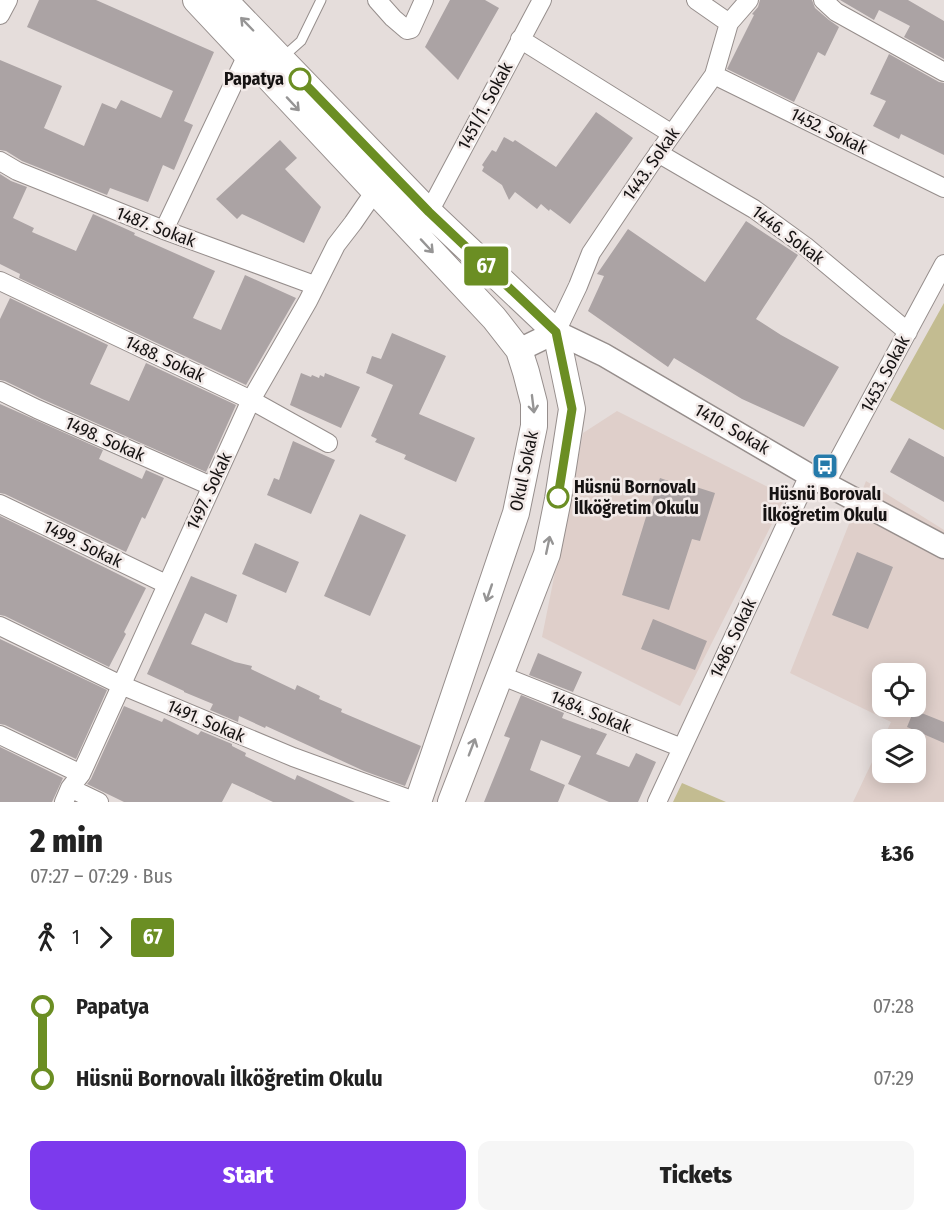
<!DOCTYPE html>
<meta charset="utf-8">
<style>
:root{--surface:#fff;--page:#f6f6f6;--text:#222;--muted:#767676;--accent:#7c3aed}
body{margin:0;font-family:"Fira Sans Condensed",sans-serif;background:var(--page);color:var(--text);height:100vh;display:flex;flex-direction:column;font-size:22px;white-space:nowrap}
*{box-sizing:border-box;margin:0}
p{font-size:20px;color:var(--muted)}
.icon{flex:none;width:33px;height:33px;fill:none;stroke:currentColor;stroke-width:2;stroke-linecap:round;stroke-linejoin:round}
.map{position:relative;height:802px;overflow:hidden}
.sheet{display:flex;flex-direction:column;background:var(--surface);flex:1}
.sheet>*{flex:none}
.badge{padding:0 12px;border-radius:4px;font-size:21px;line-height:39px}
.fabs{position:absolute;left:872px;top:663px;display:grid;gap:12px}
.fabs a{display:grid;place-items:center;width:54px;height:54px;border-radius:12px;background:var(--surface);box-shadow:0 3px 15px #0003;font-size:30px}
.map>.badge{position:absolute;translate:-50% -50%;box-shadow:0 0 0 3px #fff}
.legs{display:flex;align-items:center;gap:9px;height:66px;padding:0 30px;font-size:20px}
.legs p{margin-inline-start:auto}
.head{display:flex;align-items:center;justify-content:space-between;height:102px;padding:0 30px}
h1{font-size:33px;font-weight:800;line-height:45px}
.cta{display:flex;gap:12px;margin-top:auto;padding:12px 30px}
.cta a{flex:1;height:69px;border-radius:12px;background:var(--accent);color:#fff;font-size:24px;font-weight:800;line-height:69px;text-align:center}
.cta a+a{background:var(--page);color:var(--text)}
ul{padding:0 30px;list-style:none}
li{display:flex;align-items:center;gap:21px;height:72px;font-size:22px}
li i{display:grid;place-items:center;width:9px;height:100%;margin:0 8px;background:currentColor}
li i::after{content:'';width:15px;height:15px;margin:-8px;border:4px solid;border-radius:50%;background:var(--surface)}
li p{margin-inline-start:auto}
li:first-child i{background:linear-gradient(#0000 50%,currentColor 0)}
li:last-child i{background:linear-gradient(currentColor 50%,#0000 0)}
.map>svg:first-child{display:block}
.built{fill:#dfcfca;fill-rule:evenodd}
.green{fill:#c3bc91}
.building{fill:#aba3a4}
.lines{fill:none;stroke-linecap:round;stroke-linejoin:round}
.service-casing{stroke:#968e8c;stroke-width:11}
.minor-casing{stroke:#968e8c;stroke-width:20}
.tertiary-casing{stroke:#968e8c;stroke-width:25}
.secondary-casing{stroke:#968e8c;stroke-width:28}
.service{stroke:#fff;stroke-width:9}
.minor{stroke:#fff;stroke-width:18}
.tertiary{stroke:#fff;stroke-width:22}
.secondary{stroke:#fff;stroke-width:26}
.oneway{stroke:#969595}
.line-1-casing{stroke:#fff;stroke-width:14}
.line-1{stroke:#6b8e23;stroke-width:9}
.stop-1-dot{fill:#fff;stroke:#6b8e23;stroke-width:3}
.labels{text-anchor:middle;stroke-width:5;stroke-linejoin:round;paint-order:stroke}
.stop-label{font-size:18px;font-weight:bold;fill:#161313;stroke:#f2eae8;text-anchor:end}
.street-label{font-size:18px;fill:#161313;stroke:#f2eae8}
.poi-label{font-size:18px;font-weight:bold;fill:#161313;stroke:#f2eae8}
</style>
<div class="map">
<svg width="944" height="802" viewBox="0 0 944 802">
<rect width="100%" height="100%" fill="#e5dddb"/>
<path class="built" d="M617,411L786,496L680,706L542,637L583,433Z
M866,481L944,530V802H853L882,741V772H915V740L883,739L891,722L790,673ZM882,674H915V706H882Z"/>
<path class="green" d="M944,303V430L890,400Z
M682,783L726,802H673Z"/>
<path class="building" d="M39,0H96L214,52L184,121L193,125L174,170L163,165L148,202L110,188L107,195L22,161L6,151L0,150V60L62,86L44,128L84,146L102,103L116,109L121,100L161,118L173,91L27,27Z
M450,0H485L499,8L458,80L425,47Z
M760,0H812L815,8L829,20L839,27L825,56L818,52L794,102L727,69L754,15L752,14L758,7Z
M840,0H908L944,21V59L904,37L910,26L879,10L874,20Z
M889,54L939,82L944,83V155L901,134L899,139L873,126L886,101L870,94Z
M596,112L633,138L570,224L550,209L549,211L541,204L537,209L515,192L509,200L502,185L482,171L484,167L482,165L492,150L496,152L504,137L513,142L515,140L556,167Z
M280,140L297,158L285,169L321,207L304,243L242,214L237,219L216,199Z
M0,174L11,181L27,187L13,218L34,228L32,232L76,251L93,214L135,233L134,235L215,271L193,318L221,330L245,275L296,298L246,385L19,278L20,274L0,264Z
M746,221L798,255L756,319L781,335L839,367L804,427L742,399L674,358L668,367L588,311L604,276L597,274L628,229L705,282Z
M10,298L108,345L90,384L129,401L146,363L236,405L206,472L42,399L5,381L0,380V319Z
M392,333L446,356L419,414L475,438L456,482L404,459L406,455L375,442L377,439L371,436L393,385L366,373L372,356L381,359Z
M301,373L311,377L312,375L319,378L320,375L324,377L325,373L360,387L341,428L290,405Z
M0,404L103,450L99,459L142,479L146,470L164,478L145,519L142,517L126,552L5,494L0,493Z
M909,438L944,457V502L890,472Z
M293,441L335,460L311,514L267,495L274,478L279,480Z
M660,478L692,489L693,486L715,493L700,541L692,539L669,610L622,595L646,517Z
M360,514L406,535L370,616L324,596Z
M0,516L116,573L146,588L124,632L126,634L109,667L5,616L0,615Z
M255,543L299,562L286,593L242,574Z
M857,552L893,567L868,629L832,615Z
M191,576L237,595L227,623L205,613L191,644L235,662L252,666L251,669L295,690L297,685L320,696L319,699L342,709L341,712L421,746L405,786L364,771L266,726L265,728L239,716L238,722L210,710L213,704L184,692V691L147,674Z
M653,619L707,641L695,670L641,649Z
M0,639L107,690L76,759L5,725L0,724Z
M538,653L582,672L573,692L529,675Z
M521,695L564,713L562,718L591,729V728L607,734L596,754L629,767L636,753L656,762L638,802H609L568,784L581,756L541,740L530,770L565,785L558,802H484L510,738L504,736Z
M124,706L162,722L164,718L198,735L201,731L232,744V746L246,753L245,756L295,780L297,775L355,802H273L232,783L222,802H124L87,784L91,779Z
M914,710L944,722V743L907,727Z
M0,747L63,778L52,802H0Z"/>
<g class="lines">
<g class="service-casing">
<path id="service" d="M283,57L301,41L321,0"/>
</g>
<g class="minor-casing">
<path id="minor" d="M377,0L393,18L407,30L411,29L424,0
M696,0L729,23
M823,0L836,12L944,72
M0,15L8,0
M520,39L672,134
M714,75L944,188
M658,153L754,209L805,246L908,332
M0,161L17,171L164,230L314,285
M429,212L542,0
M164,230L247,55
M0,281L251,400L328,443
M556,332L578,286L591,253L650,165L714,75L729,23L749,0
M0,391L37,409L211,486
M826,483L944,264
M0,504L166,584
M0,626L121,685L293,757L417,802
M500,675L682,748
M0,735L81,774
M70,788L99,802
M64,802L70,788L81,774L251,400L308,301L336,245L353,223L375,191
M657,802L809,475"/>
</g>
<g class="tertiary-casing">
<path id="tertiary" d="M519,350L556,332L604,355L809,475L944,547"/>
</g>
<g class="secondary-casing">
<path id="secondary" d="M196,0L494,318L519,350L526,372L534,403V426L516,513L418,802
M224,0L429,212L556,332L572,409L558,499L547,554L451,802"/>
</g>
<use href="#service" class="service"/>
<use href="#minor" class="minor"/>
<use href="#tertiary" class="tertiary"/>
<use href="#secondary" class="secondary"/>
</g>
<defs><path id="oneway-shaft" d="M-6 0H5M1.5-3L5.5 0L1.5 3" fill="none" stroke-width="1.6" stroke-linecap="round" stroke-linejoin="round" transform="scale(1.5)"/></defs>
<g class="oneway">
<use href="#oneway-shaft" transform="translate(247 24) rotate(-134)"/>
<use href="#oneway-shaft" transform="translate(293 104) rotate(47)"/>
<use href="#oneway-shaft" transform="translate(427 246) rotate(47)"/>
<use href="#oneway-shaft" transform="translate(533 404) rotate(83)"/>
<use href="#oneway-shaft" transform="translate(548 545) rotate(-78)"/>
<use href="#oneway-shaft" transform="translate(489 593) rotate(109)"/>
<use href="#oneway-shaft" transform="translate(472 747) rotate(-69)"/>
</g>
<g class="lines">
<g class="line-1-casing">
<path id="line-1" d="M300,79L429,212L556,332L572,409L558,497"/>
</g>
<use href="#line-1" class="line-1"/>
</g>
<defs>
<g id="bus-square" transform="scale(1.35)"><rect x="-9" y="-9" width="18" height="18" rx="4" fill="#257aaa" stroke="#f2eae8"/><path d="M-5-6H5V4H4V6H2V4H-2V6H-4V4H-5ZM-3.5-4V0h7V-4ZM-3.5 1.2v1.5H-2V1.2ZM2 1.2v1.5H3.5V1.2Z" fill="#fff"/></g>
</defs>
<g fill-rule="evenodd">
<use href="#bus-square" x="825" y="466"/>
</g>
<g class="stop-1-dot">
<circle cx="300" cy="79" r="10"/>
<circle cx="558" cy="497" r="10"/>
</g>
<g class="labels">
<g class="stop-label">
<text x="284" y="85">Papatya</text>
<text x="574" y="493" text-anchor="start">Hüsnü Bornovalı<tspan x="574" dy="21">İlköğretim Okulu</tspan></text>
</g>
<g class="street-label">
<text transform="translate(485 106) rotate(-62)" y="6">1451/1. Sokak</text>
<text transform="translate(829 131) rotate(26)" y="6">1452. Sokak</text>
<text transform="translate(651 164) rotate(-55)" y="6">1443. Sokak</text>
<text transform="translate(156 227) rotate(21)" y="6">1487. Sokak</text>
<text transform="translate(788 235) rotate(37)" y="6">1446. Sokak</text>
<text transform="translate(165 359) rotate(25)" y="6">1488. Sokak</text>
<text transform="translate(885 374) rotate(-62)" y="6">1453. Sokak</text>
<text transform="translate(732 429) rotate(30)" y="6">1410. Sokak</text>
<text transform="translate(105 439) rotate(24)" y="6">1498. Sokak</text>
<text transform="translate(524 471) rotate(-78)" y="6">Okul Sokak</text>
<text transform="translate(209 491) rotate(-65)" y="6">1497. Sokak</text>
<text transform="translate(83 544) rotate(26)" y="6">1499. Sokak</text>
<text transform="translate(733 638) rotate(-65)" y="6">1486. Sokak</text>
<text transform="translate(591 712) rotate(22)" y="6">1484. Sokak</text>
<text transform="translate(206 721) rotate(23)" y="6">1491. Sokak</text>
</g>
<g class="poi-label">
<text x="825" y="500">Hüsnü Borovalı<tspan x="825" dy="21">İlköğretim Okulu</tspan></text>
</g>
</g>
</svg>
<div class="fabs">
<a><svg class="icon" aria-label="locate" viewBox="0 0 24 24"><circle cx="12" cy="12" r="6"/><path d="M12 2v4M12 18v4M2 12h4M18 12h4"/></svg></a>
<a><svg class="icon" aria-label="layers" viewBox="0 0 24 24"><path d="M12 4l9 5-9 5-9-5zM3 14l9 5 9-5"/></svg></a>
</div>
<b class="badge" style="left:486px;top:266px;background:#6b8e23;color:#fff">67</b>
</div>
<section class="sheet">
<div class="head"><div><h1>2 min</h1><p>07:27 – 07:29 · Bus</p></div><b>₺36</b></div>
<div class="legs"><svg class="icon" aria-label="walk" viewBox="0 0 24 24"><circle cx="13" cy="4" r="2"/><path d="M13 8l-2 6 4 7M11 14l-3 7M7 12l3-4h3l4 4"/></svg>1<svg class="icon" aria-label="forward" viewBox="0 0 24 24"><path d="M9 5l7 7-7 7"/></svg><b class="badge" style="background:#6b8e23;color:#fff">67</b></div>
<ul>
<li><i style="color:#6b8e23"></i><b>Papatya</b><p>07:28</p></li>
<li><i style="color:#6b8e23"></i><b>Hüsnü Bornovalı İlköğretim Okulu</b><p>07:29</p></li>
</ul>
<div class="cta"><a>Start</a><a>Tickets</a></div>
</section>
